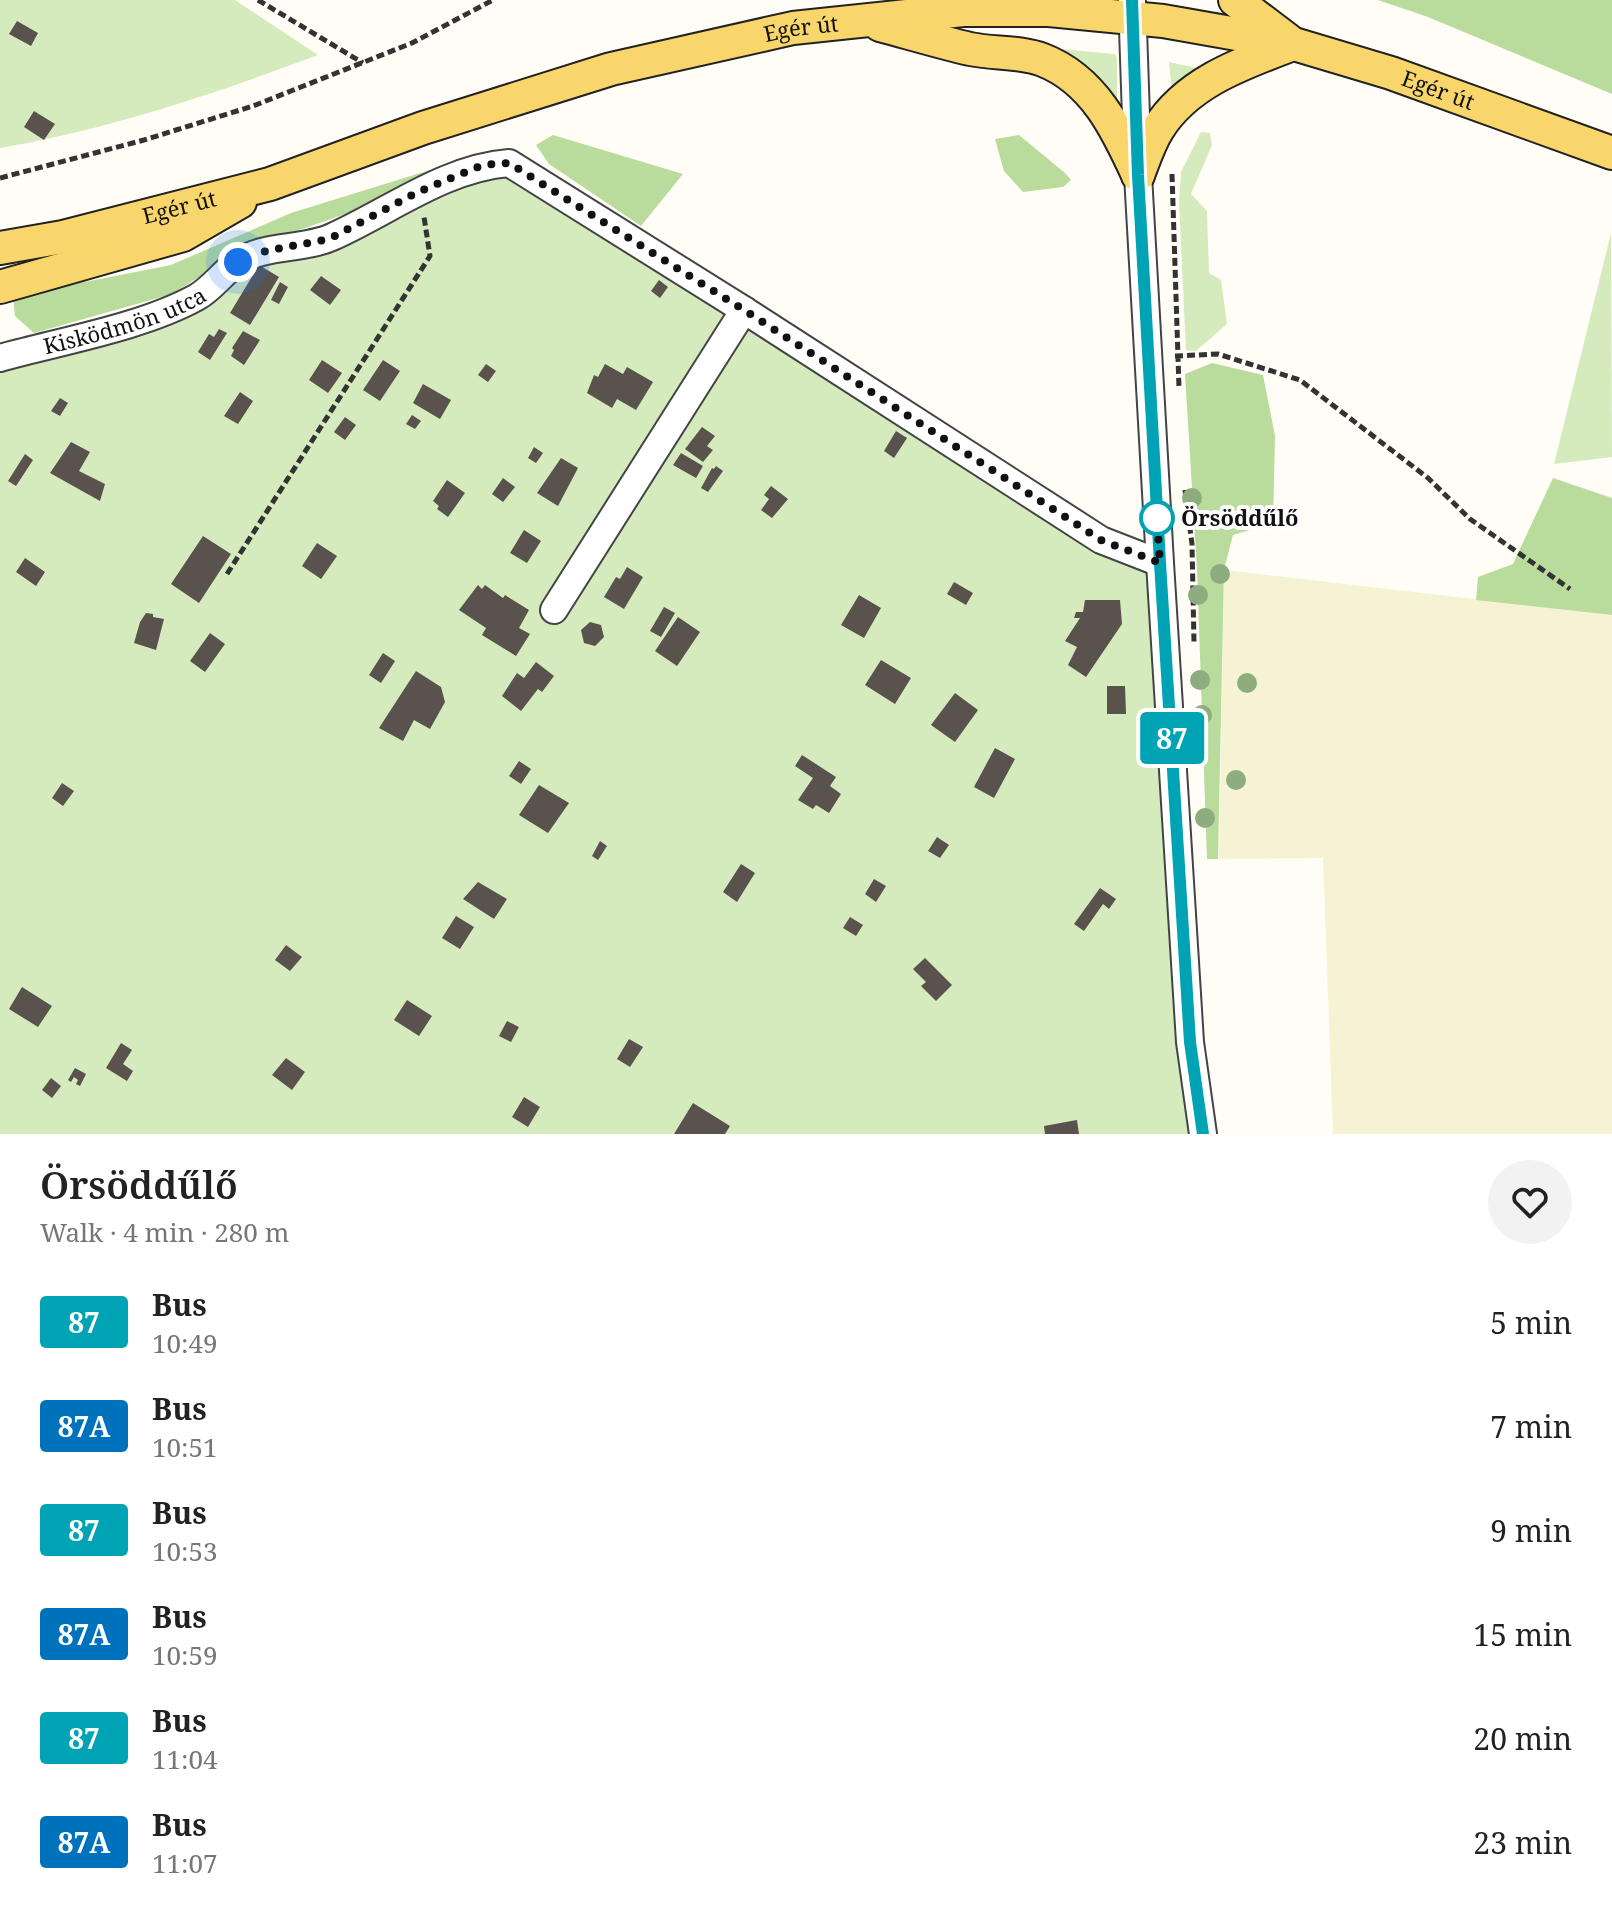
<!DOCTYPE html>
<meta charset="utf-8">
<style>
:root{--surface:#fff;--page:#f2f2f2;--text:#222;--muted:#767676}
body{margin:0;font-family:"Noto Serif",serif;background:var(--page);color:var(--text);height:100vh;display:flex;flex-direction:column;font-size:30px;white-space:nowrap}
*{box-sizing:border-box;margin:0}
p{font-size:26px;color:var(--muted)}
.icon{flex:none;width:44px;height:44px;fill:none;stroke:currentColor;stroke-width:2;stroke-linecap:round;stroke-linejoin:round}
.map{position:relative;height:1134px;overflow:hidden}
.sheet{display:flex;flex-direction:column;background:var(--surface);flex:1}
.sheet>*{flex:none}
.badge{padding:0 16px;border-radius:6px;font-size:28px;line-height:52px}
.you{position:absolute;width:40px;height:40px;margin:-20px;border:6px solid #fff;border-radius:50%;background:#1a73e8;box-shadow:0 0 0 12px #1a73e833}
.map>.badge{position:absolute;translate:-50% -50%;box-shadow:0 0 0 4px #fff}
.round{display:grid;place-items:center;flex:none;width:84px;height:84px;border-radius:42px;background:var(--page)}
.summary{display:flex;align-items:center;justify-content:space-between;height:136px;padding:0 40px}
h1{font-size:38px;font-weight:600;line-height:60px}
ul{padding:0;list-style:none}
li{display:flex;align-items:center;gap:24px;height:104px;padding:0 40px}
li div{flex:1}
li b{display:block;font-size:30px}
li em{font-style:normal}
li .badge{min-width:88px;font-weight:700;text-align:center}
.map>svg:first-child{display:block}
.farmland{fill:#f6f3d4}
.green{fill:#d5ebbd}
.forest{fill:#b9dc9c}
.building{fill:#5a524d}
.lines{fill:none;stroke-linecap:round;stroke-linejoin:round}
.minor-casing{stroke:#444;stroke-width:30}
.major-casing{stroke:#222;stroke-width:36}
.path{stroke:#333;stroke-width:5;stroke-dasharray:8 4;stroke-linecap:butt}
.minor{stroke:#fff;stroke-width:26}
.major{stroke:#f9d66b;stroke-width:32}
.tree{fill:#8dad7f}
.line-casing{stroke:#fff;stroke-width:18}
.line{stroke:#00a3b4;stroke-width:12}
.walk{stroke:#111;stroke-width:8;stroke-dasharray:0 14.4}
.stop-dot{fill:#fff;stroke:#00a3b4;stroke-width:4}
.labels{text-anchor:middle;stroke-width:8;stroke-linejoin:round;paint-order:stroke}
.street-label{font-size:22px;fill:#111;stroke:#fff}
.stop-label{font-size:22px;font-weight:bold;fill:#111;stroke:#fff;text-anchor:start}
</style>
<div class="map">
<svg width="1612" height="1134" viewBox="0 0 1612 1134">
<rect width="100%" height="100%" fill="#fffdf5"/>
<path class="farmland" d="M1224,570L1612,615V1134H1333L1323,858L1219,859Z"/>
<path class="green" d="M0,0H235L318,55C214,94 110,129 0,148Z
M1060,49L1115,54L1117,58V103L1058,51Z
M1169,62L1201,69L1172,92Z
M1201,132L1210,133L1212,145L1191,194L1207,211L1209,273L1221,280L1227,324L1196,351L1186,350L1179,202L1181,172Z
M509,163L1160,563L1203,1134H0V358L219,281Z
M1611,233L1612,457L1554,464Z"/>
<path class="forest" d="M1378,0H1612V94L1428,17Z
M553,135L683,174L641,226L549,164L536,145Z
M1019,135L1065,173L1071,180L1063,187L1023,192L1004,171L995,139Z
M443,166V174L368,206L242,250L172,294L34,333L15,316L13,296L171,265L291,213Z
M1212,363L1263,375L1275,436L1273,523L1233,535L1224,570L1218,859H1207L1197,569L1185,374Z
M1553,478L1612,498V615L1476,600L1478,577L1513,564Z"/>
<path class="building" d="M17,21L38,33L31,46L9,34Z
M34,111L55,124L44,140L24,127Z
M259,265L279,277L250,325L230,313Z
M321,276L341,290L330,305L310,290Z
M659,280L668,287L660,298L651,291Z
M280,282L288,287L279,304L271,300Z
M219,329L227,333L210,360L198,352L209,334L214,337Z
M243,331L260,340L244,365L231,356L234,350L232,348Z
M322,360L342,373L328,393L309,380Z
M383,360L400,371L380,401L363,390Z
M486,364L496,371L488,382L478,375Z
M605,364L623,374L627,367L653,382L636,410L617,399L612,408L587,393L594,375L598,377Z
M423,384L451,400L440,419L413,403Z
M240,392L253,401L238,424L224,416Z
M60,398L68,403L60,416L51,411Z
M412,415L421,421L415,429L406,424Z
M345,417L356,425L345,440L334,432Z
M702,427L715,436L707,446L713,450L703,462L685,449Z
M896,431L907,438L894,458L884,451Z
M71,442L90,452L79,471L105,484L100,501L50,473Z
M534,447L543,453L536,463L528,458Z
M681,453L703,466L696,478L673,465Z
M25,454L33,460L16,486L8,481Z
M561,458L578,468L558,506L537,493Z
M716,466L723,471L708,492L701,488L712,468L714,469Z
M503,478L515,487L503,502L492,494Z
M447,480L465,493L448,517L437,509L439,506L433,501Z
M771,486L788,499L772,518L761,510L769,499L764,495Z
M524,530L541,541L527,563L510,553Z
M203,536L231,554L199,603L171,584Z
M317,543L337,556L321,579L302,566Z
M25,558L45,572L36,586L16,572Z
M627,567L643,577L624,609L604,597L616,577L620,579Z
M954,582L973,593L966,605L947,594Z
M478,585L482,589L485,585L503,598L505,595L529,610L519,628L530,634L516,656L482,635L486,628L459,610Z
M859,595L881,608L864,638L841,625Z
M1085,600H1120L1122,624L1086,677L1068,665L1077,647L1065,641L1080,618H1074L1076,612H1083Z
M664,607L675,613L661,637L650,631Z
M146,613L153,614V617L164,619L156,650L134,643L140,622Z
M678,617L700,632L677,666L655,651Z
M590,622L601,625L604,637L595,646L584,643L581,630Z
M210,633L225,644L205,672L190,661Z
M383,653L395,661L381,683L369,675Z
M881,660L911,678L895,704L865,685Z
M536,662L554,676L542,692L538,689L521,711L502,696L517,673L524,678Z
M416,671L441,687L445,702L430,729L414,720L403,741L379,728Z
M1107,686H1125L1126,714H1107Z
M955,693L978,710L955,742L931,725Z
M995,748L1015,759L994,798L974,787Z
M802,755L836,777L830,786L841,794L829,813L816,805L813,809L798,800L813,778L795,766Z
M519,761L531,769L521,784L509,776Z
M62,783L74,791L63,806L52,798Z
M539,785L569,803L548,833L519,815Z
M937,837L949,845L940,858L928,851Z
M600,841L607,846L598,860L592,856Z
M741,864L755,873L737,902L723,892Z
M874,879L886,886L876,902L865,894Z
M478,882L507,899L494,919L463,899Z
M1100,888L1116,899L1109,909L1103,904L1084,931L1074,924Z
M456,916L474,927L460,949L442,938Z
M850,917L863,925L856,936L843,928Z
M286,945L302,957L290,971L275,960Z
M925,958L952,985L936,1001L921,986L926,982L913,969Z
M22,987L52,1006L38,1027L9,1009Z
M407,1000L432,1016L419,1036L394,1020Z
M507,1021L519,1027L511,1042L499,1036Z
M629,1039L643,1047L630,1067L617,1059Z
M121,1043L132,1050L123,1064L133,1071L127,1081L106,1068Z
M286,1058L305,1072L292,1090L272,1075Z
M75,1068L86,1074L80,1086L76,1084L78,1080L74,1077L71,1082L68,1080Z
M51,1078L61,1086L52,1098L42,1090Z
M524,1097L540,1107L528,1127L512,1117Z
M693,1103L730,1126L725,1134H674Z
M1077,1120L1079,1134H1045L1044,1126Z"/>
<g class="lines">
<g class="minor-casing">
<g id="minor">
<path d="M1132,0L1138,175L1160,563L1190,1042L1203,1134"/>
<path id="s1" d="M0,358C61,341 143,327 197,297C213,288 223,272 238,262C266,244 303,250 332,237C390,211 445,168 509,163L744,310L1101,540L1160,563"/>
<path d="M554,610L744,310"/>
</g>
</g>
<g class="major-casing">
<g id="major">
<path d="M1235,0L1288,40"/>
<path d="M880,25C910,33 940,42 970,49C994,54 1019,51 1043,60C1094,80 1117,129 1138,175"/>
<path d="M1138,175C1144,160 1149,143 1158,129C1187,82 1243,63 1293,44"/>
<path id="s2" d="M0,248L63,237L270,184L423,128L611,69L793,28L963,10H1049L1163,21L1294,44L1391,73L1612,153"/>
<path d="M0,287L183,235L240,202"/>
</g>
</g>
<path class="path" d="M258,0L363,63
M1172,174L1179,388
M0,178L144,140L253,106L412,43L493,0
M1175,356L1218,354L1300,380L1428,478L1470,519L1570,589
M1185,490L1192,544L1194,643
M227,574L430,256L424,217"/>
<use href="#minor" class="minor"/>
<use href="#major" class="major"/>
</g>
<g class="tree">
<circle cx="1192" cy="498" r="10"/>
<circle cx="1220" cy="574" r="10"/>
<circle cx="1198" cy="595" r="10"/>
<circle cx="1200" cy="680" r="10"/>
<circle cx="1247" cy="683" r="10"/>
<circle cx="1202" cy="715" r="10"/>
<circle cx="1236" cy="780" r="10"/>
<circle cx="1205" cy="818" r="10"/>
</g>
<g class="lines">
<g class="line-casing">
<path id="line" d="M1132,0L1138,175L1160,563L1190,1042L1203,1134"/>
</g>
<use href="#line" class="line"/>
<path class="walk" d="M238,262L266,251L329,239L418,192L461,174L483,165L509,163L744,310L1101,540L1160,563L1156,505L1157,518"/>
</g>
<circle class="stop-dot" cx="1157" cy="518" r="16"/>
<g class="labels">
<g class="street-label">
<text dy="8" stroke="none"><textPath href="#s2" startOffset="832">Egér út</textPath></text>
<text dy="8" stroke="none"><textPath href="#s2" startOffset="1480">Egér út</textPath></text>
<text dy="8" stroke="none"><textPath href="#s2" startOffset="184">Egér út</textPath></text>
<text dy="8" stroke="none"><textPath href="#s1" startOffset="130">Kisködmön utca</textPath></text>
</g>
<g class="stop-label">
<text x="1181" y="526">Örsöddűlő</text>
</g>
</g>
</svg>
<div class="you" style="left:238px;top:262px"></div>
<b class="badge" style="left:1172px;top:738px;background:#00a3b4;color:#fff">87</b>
</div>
<section class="sheet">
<div class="summary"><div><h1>Örsöddűlő</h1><p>Walk · 4 min · 280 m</p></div><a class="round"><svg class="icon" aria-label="heart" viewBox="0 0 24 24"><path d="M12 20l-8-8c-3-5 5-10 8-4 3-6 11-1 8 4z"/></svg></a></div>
<ul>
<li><span class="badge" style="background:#00a3b4;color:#fff">87</span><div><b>Bus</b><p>10:49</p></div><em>5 min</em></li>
<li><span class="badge" style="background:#0072bc;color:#fff">87A</span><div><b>Bus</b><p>10:51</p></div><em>7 min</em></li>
<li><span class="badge" style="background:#00a3b4;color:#fff">87</span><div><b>Bus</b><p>10:53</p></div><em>9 min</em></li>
<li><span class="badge" style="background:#0072bc;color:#fff">87A</span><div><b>Bus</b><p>10:59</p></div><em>15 min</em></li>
<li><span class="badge" style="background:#00a3b4;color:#fff">87</span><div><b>Bus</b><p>11:04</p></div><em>20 min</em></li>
<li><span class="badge" style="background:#0072bc;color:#fff">87A</span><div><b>Bus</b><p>11:07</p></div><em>23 min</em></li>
</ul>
</section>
